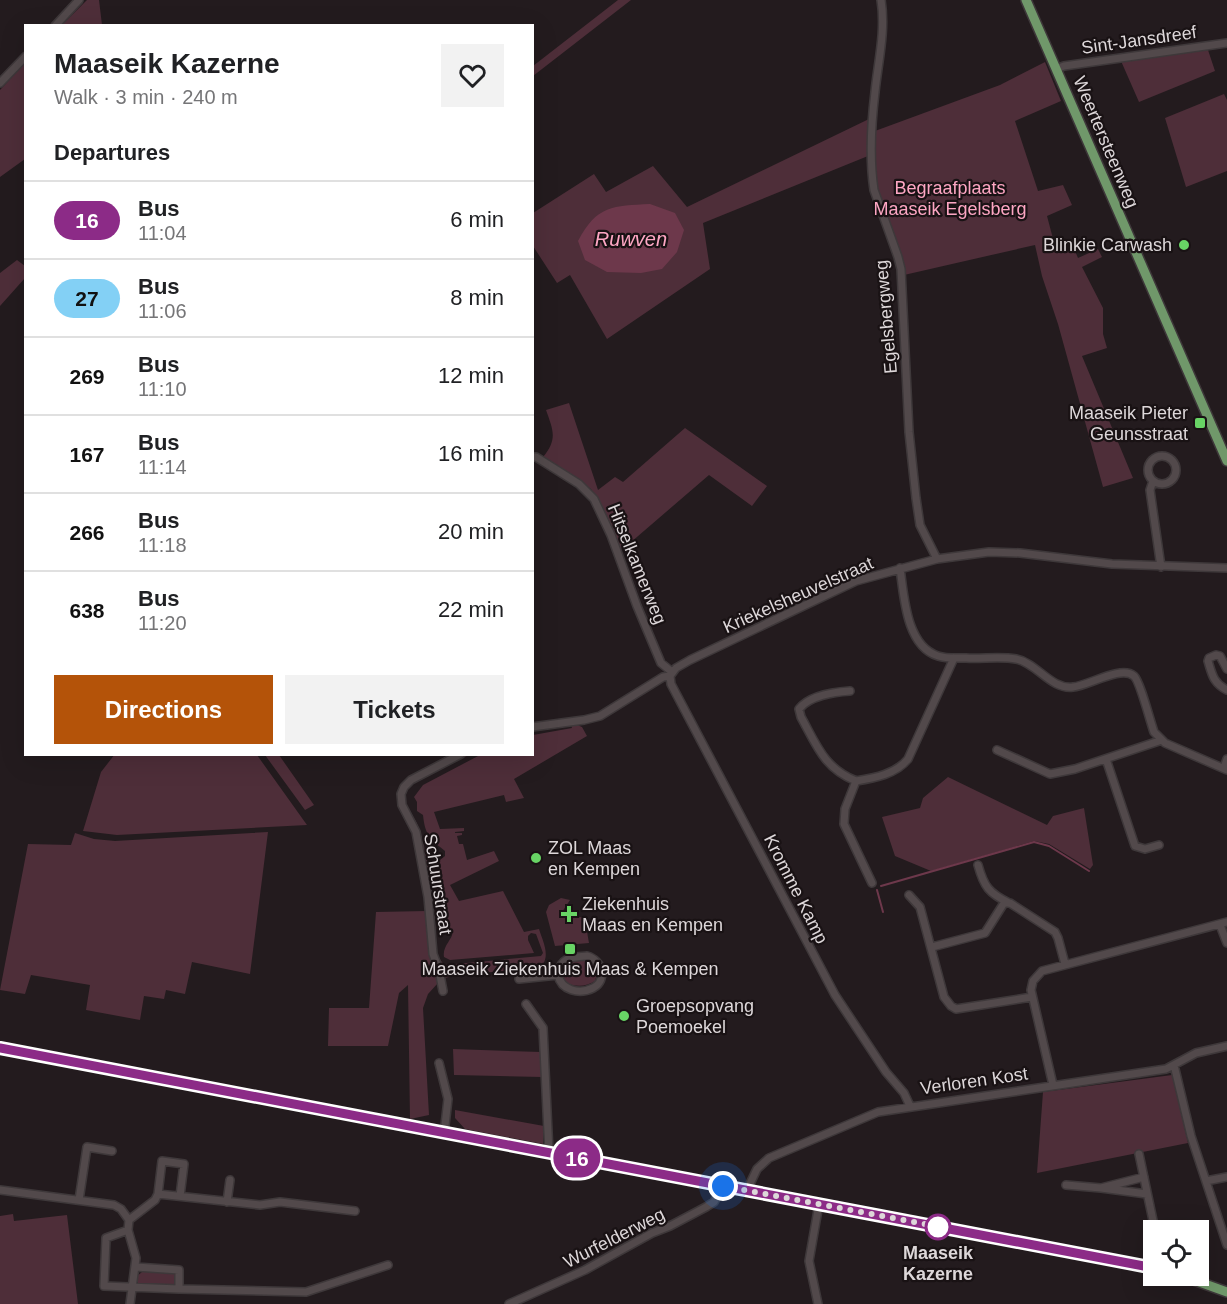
<!DOCTYPE html>
<meta charset="utf-8">
<style>
:root{--surface:#fff;--page:#f2f2f2;--text:#202124;--muted:#757577;--line:#e0e0e0;--accent:#b45309}
body{margin:0;font-family:Helvetica,sans-serif;background:var(--page);color:var(--text);height:100vh;display:flex;flex-direction:column;font-size:22px;white-space:nowrap}
*{box-sizing:border-box;margin:0}
p{font-size:20px;color:var(--muted)}
.icon{flex:none;width:33px;height:33px;fill:none;stroke:currentColor;stroke-width:2;stroke-linecap:round;stroke-linejoin:round}
.map{position:relative;flex:1;overflow:hidden}
.drawer{position:absolute;left:24px;top:24px;width:510px;height:732px;display:flex;flex-direction:column;background:var(--surface);border-radius:0px;box-shadow:0 6px 24px #0002}
.drawer>*{flex:none}
.badge{padding:0 12px;border-radius:20px;font-size:21px;line-height:39px}
.fabs{position:absolute;left:1143px;top:1220px;display:grid;gap:12px}
.fabs a{display:grid;place-items:center;width:66px;height:66px;border-radius:0px;background:var(--surface);box-shadow:0 6px 24px #0002;font-size:30px}
.you{position:absolute;width:30px;height:30px;margin:-15px;border:4px solid #fff;border-radius:50%;background:#1a73e8;box-shadow:0 0 0 9px #1a73e833}
.map>.badge{position:absolute;translate:-50% -50%;box-shadow:0 0 0 3px #fff}
h2{padding:0 30px;font-size:22px;line-height:54px}
.round{display:grid;place-items:center;flex:none;width:63px;height:63px;border-radius:0px;background:var(--page)}
.summary{display:flex;align-items:center;justify-content:space-between;height:102px;padding:0 30px}
h1{font-size:28px;font-weight:700;line-height:45px}
.cta{display:flex;gap:12px;margin-top:auto;padding:12px 30px}
.cta a{flex:1;height:69px;border-radius:0px;background:var(--accent);color:#fff;font-size:24px;font-weight:700;line-height:69px;text-align:center}
.cta a+a{background:var(--page);color:var(--text)}
ul{padding:0;list-style:none}
li{display:flex;align-items:center;gap:18px;height:78px;padding:0 30px;border-top:2px solid var(--line)}
li div{flex:1}
li b{display:block;font-size:22px}
li em{font-style:normal}
li .badge{min-width:66px;font-weight:700;text-align:center}
.map>svg:first-child{display:block}
.green{fill:#4e2e39}
.water{fill:#6d384b}
.lines{fill:none;stroke-linecap:round;stroke-linejoin:round}
.stream{stroke:#6d384b;stroke-width:2}
.minor-casing{stroke:#3e383a;stroke-width:10}
.major-casing{stroke:#3e383a;stroke-width:12}
.minor{stroke:#52494b;stroke-width:7}
.major{stroke:#70986a;stroke-width:9}
.line-casing{stroke:#fff;stroke-width:14}
.line{stroke:#8c2b87;stroke-width:9}
.walk{stroke:#ddd7d9;stroke-width:6;stroke-dasharray:0 10.8}
.poi-dot{fill:#68d465;stroke:#191214;stroke-width:2}
.stop-dot{fill:#fff;stroke:#8c2b87;stroke-width:3}
.labels{text-anchor:middle;stroke-width:4.5;stroke-linejoin:round;paint-order:stroke}
.street-label{font-size:18px;fill:#ddd7d9;stroke:#191214}
.park-label{font-size:18px;fill:#fda6c3;stroke:#191214}
.poi-label{font-size:18px;fill:#ddd7d9;stroke:#191214;text-anchor:start}
.stop-label{font-size:18px;font-weight:bold;fill:#ddd7d9;stroke:#191214}
.water-label{font-size:20px;font-style:italic;fill:#fea7c4;stroke:#191214}
</style>
<div class="map">
<svg width="1227" height="1304" viewBox="0 0 1227 1304">
<rect width="100%" height="100%" fill="#231b1e"/>
<path class="green" d="M87,0H99L102,25H62Z
M618,0H631L533,76V66Z
M1208,50L1215,71L1139,102L1121,61Z
M1045,62L1061,101L1015,121L1038,191L1063,185L1072,205L1047,216L1056,250L1072,244L1078,258L1098,249L1102,257L1082,267L1103,308V334L1107,348L1082,356L1133,478L1103,487L1058,324L1042,276L1035,245L904,275L874,179L875,131L1000,85Z
M25,63V159L0,177V90Z
M1224,94L1227,100V171L1186,187L1165,118Z
M869,119L868,156L703,223L710,269L607,339L570,275L557,283L533,246V213L594,174L606,192L653,166L687,207Z
M17,260L25,266V278L0,306V273Z
M569,403L598,490L615,477L623,482L685,428L767,486L752,506L709,475L623,549L617,547L606,517L591,489L543,457C558,439 553,430 546,410Z
M575,724L582,727L587,736L514,779L524,798L506,802L504,795L434,812L440,829L464,828V831L455,832V833H462V835L457,836L459,844H463L467,860L494,851L499,861L450,885L459,901L503,891L524,932L539,929C543,942 552,958 539,968L456,975L445,978L435,954L431,900L417,831L403,802V794L406,787L412,781L450,761L469,755C456,761 414,779 408,788C398,802 414,814 418,826C432,867 435,913 437,955L444,965L541,956L543,953L536,934L531,933L528,936V940L534,953L450,960L444,957C441,941 467,932 440,924L439,914L441,901L435,890L431,862L440,860L445,856V851C430,839 425,835 423,815L417,811V802L414,797L423,785L480,755L532,754L533,735L572,728L571,725L533,731V729Z
M115,754L257,755L307,825L117,835L83,831L101,772Z
M265,755H279L314,805L305,810Z
M948,777L1047,825L1053,816L1084,808L1093,865L1090,869L1049,844L1034,841L931,871L895,856L882,817L920,808L923,798Z
M268,832L250,974L192,962L185,994L166,990L164,999L144,996L140,1020L86,1010L90,985L31,975L25,994L0,990L28,844L71,845L75,833L94,839L115,841Z
M561,898L570,900L562,912L568,911L570,918L582,917L586,926L589,943L555,946L546,912L549,905Z
M427,911L438,972V983L428,994L423,1008L429,1115L410,1119L408,985L399,993L388,1046H328L329,1008H369L376,912Z
M586,960L595,964L598,970L595,981C585,988 571,987 561,980V969L570,961Z
M453,1049L541,1052L542,1077L454,1075Z
M1172,1075L1188,1143L1037,1173L1043,1092Z
M455,1110L544,1126L543,1144L465,1129L455,1118Z
M13,1214L14,1221L67,1215L78,1304H0V1216Z
M172,1271L177,1275L176,1284L173,1286L138,1284L137,1276L142,1272Z"/>
<path class="water" d="M650,204L675,213L684,230L677,252L662,269L641,273L607,272L585,260L578,241C597,205 613,206 650,204Z"/>
<g class="lines">
<path class="stream" d="M881,886L1034,842L1049,846L1089,871
M877,890L883,912"/>
<g class="minor-casing">
<path id="minor" d="M881,0C886,31 878,62 875,92C871,125 869,157 874,190L898,257L901,269L909,432L916,498L920,525L937,559
M55,26L79,0
M1056,69L1064,66L1227,43
M0,83L26,56
M1148 470a14 14 0 1 1 28 0a14 14 0 1 1-28 0Z
M532,457H536L579,484L594,499L611,535L637,606L661,663L672,672
M1153,481L1150,490L1161,567
M900,568C904,596 906,646 938,656C947,659 957,658 966,658C982,659 1001,656 1016,659C1037,663 1051,690 1073,687C1088,686 1121,665 1134,676C1140,681 1150,721 1154,732L1165,743L1227,770
M1227,669L1220,656L1216,655L1209,658L1208,661C1212,674 1213,683 1227,690
M670,676L676,668L690,660L856,581L937,559L989,552L1020,553L1112,564L1227,568
M670,676L671,684L835,995L886,1072L904,1093L910,1106
M850,691C834,692 809,696 799,709L801,717C817,746 824,768 856,781C875,778 896,774 908,759L954,658
M532,727L584,720L600,716L663,677L670,676
M997,750L1050,774L1075,769L1162,740
M1106,759L1135,846L1145,849L1159,845
M1224,768L1227,759
M856,781L845,809L844,824L872,883
M978,865C984,887 989,893 1009,903
M909,895L920,907L944,997L951,1006L956,1009L1032,997
M1220,925L1227,943
M932,947L985,933L1004,903H1010L1055,932L1058,938L1065,964
M587,956C602,960 608,980 593,988C579,995 561,990 558,975C560,957 572,957 587,956Z
M519,979L558,975
M443,991L439,970L433,954L428,897L416,832L402,805L401,794L404,787L411,780L461,754
M526,1004L543,1028L549,1153
M439,1063L448,1099L444,1134
M1174,1065L1191,1136L1227,1245
M1053,1085L1031,990L1033,981L1042,971L1227,922
M1139,1154L1155,1230
M1206,1181L1227,1177
M1066,1185L1101,1188L1147,1194
M1101,1188L1144,1177
M0,1190L114,1205L121,1209L129,1220L128,1230L136,1258L130,1304
M747,1190L757,1169L769,1158L878,1112L1166,1069L1196,1053L1227,1046
M158,1194L162,1161L184,1164L180,1196
M79,1200L87,1147L112,1151
M227,1202L230,1180
M129,1220L155,1200L158,1194L260,1205L280,1202L355,1211
M128,1230L106,1238L104,1286L179,1289V1270L136,1267
M179,1289L306,1292L388,1265
M509,1304L585,1270L652,1233L670,1226L706,1207L714,1202L723,1186
M818,1304L809,1261L819,1204"/>
</g>
<g class="major-casing">
<path id="major" d="M1026,0L1227,461
M0,1048L1154,1268
M1180,1275L1227,1292"/>
</g>
<use href="#minor" class="minor"/>
<use href="#major" class="major"/>
</g>
<g class="lines">
<g class="line-casing">
<path id="line" d="M0,1048L1154,1268"/>
</g>
<use href="#line" class="line"/>
<path class="walk" d="M723,1186L946,1228L938,1227"/>
</g>
<g class="poi-dot">
<circle cx="1184" cy="245" r="6"/>
<rect x="1194" y="417" width="12" height="12" rx="3"/>
<circle cx="536" cy="858" r="6"/>
<path d="M566 905h6v6h6v6h-6v6h-6v-6h-6v-6h6z"/>
<rect x="564" y="943" width="12" height="12" rx="3"/>
<circle cx="624" cy="1016" r="6"/>
</g>
<circle class="stop-dot" cx="938" cy="1227" r="12"/>
<g class="labels">
<g class="street-label">
<text transform="translate(1139 40) rotate(-8)" y="6">Sint-Jansdreef</text>
<text transform="translate(1106 142) rotate(67)" y="6">Weertersteenweg</text>
<text transform="translate(886 317) rotate(-95)" y="6">Egelsbergweg</text>
<text transform="translate(637 564) rotate(68)" y="6">Hitselkamerweg</text>
<text transform="translate(798 595) rotate(-24)" y="6">Kriekelsheuvelstraat</text>
<text transform="translate(438 884) rotate(81)" y="6">Schuurstraat</text>
<text transform="translate(796 889) rotate(63)" y="6">Kromme Kamp</text>
<text transform="translate(974 1081) rotate(-8)" y="6">Verloren Kost</text>
<text transform="translate(614 1238) rotate(-27)" y="6">Wurfelderweg</text>
</g>
<g class="park-label">
<text x="950" y="194">Begraafplaats<tspan x="950" dy="21">Maaseik Egelsberg</tspan></text>
</g>
<g class="poi-label">
<text x="1172" y="251" text-anchor="end">Blinkie Carwash</text>
<text x="1188" y="419" text-anchor="end">Maaseik Pieter<tspan x="1188" dy="21">Geunsstraat</tspan></text>
<text x="548" y="854">ZOL Maas<tspan x="548" dy="21">en Kempen</tspan></text>
<text x="582" y="910">Ziekenhuis<tspan x="582" dy="21">Maas en Kempen</tspan></text>
<text x="570" y="975" text-anchor="middle">Maaseik Ziekenhuis Maas &amp; Kempen</text>
<text x="636" y="1012">Groepsopvang<tspan x="636" dy="21">Poemoekel</tspan></text>
</g>
<g class="stop-label">
<text x="938" y="1259">Maaseik<tspan x="938" dy="21">Kazerne</tspan></text>
</g>
<g class="water-label">
<text x="631" y="246">Ruwven</text>
</g>
</g>
</svg>
<div class="fabs">
<a><svg class="icon" aria-label="locate" viewBox="0 0 24 24"><circle cx="12" cy="12" r="6"/><path d="M12 2v4M12 18v4M2 12h4M18 12h4"/></svg></a>
</div>
<div class="you" style="left:723px;top:1186px"></div>
<b class="badge" style="left:577px;top:1158px;background:#8c2b87;color:#fff">16</b>
<section class="drawer">
<div class="summary"><div><h1>Maaseik Kazerne</h1><p>Walk · 3 min · 240 m</p></div><a class="round"><svg class="icon" aria-label="heart" viewBox="0 0 24 24"><path d="M12 20l-8-8c-3-5 5-10 8-4 3-6 11-1 8 4z"/></svg></a></div>
<h2>Departures</h2>
<ul>
<li><span class="badge" style="background:#8c2b87;color:#fff">16</span><div><b>Bus</b><p>11:04</p></div><em>6 min</em></li>
<li><span class="badge" style="background:#83d0f5;color:#111">27</span><div><b>Bus</b><p>11:06</p></div><em>8 min</em></li>
<li><span class="badge" style="background:#fff;color:#111">269</span><div><b>Bus</b><p>11:10</p></div><em>12 min</em></li>
<li><span class="badge" style="background:#fff;color:#111">167</span><div><b>Bus</b><p>11:14</p></div><em>16 min</em></li>
<li><span class="badge" style="background:#fff;color:#111">266</span><div><b>Bus</b><p>11:18</p></div><em>20 min</em></li>
<li><span class="badge" style="background:#fff;color:#111">638</span><div><b>Bus</b><p>11:20</p></div><em>22 min</em></li>
</ul>
<div class="cta"><a>Directions</a><a>Tickets</a></div>
</section>
</div>
